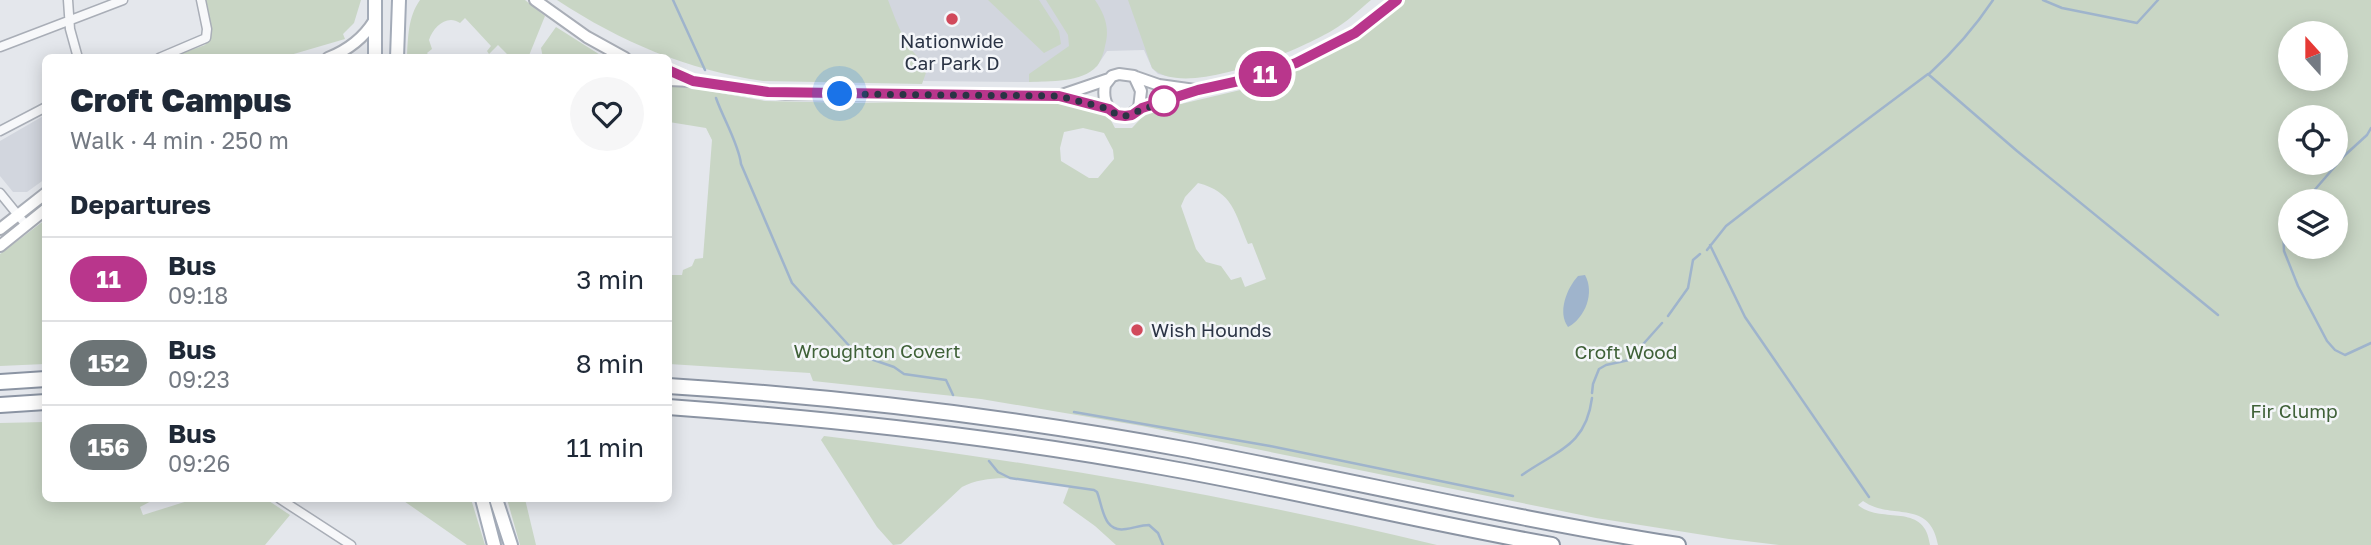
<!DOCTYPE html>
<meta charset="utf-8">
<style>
:root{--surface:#fff;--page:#f6f6f7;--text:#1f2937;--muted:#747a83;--line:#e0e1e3}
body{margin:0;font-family:"Golos Text",sans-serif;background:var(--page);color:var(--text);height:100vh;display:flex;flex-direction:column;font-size:26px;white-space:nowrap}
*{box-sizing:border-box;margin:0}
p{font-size:23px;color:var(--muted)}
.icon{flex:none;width:38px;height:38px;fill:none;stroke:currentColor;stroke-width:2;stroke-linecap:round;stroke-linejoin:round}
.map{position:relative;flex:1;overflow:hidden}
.sheet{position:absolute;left:42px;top:54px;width:630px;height:448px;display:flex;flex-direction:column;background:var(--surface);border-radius:10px;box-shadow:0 4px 18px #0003}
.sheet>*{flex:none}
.badge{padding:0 14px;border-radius:23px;font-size:24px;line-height:46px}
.needle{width:46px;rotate:339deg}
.controls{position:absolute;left:2278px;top:21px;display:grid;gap:14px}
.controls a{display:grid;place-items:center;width:70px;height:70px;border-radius:50%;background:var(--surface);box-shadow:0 4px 18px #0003;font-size:35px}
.you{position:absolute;width:35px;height:35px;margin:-18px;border:5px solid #fff;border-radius:50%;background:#1a73e8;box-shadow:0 0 0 10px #1a73e833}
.map>.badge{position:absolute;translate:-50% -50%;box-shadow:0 0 0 4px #fff}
h2{padding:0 28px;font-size:26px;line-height:63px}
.round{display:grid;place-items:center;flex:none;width:74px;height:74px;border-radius:37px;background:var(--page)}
.summary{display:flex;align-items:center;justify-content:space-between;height:119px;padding:0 28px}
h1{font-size:33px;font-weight:800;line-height:52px}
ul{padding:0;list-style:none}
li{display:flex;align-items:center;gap:21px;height:84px;padding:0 28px;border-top:2px solid var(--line)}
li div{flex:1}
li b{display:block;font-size:26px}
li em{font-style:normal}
li .badge{min-width:77px;font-weight:700;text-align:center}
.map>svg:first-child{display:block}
.built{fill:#d2d6de}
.green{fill:#c9d6c5;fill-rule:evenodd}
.water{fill:#9fb4cc}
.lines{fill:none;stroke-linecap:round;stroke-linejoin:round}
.stream{stroke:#9fb4cc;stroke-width:2.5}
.minor-casing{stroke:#a9aeb7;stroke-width:11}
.secondary-casing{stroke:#a9aeb7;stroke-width:14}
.primary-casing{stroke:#a3abb8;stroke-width:16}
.motorway-casing{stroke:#8b94a3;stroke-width:18}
.minor{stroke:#f7f8fa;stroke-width:8}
.secondary{stroke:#fff;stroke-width:10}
.primary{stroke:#fff;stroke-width:12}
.motorway{stroke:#fff;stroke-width:14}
.line-casing{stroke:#fff;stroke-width:16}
.line{stroke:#b9368c;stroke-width:10}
.walk{stroke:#2b3445;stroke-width:7;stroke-dasharray:0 12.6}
.poi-dot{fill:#d1495b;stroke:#f4f6f9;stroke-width:2.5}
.stop-dot{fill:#fff;stroke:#b9368c;stroke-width:3.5}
.labels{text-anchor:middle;stroke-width:5;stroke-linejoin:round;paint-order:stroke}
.poi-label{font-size:19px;fill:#2b3445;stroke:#f4f6f9}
.park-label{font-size:19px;fill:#3f6138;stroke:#f4f6f9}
</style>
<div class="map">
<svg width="2371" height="545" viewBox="0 0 2371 545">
<rect width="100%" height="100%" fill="#e4e7ec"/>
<path class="built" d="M875,0H1285L1252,65L1213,75L1171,77L1158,74L1152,68L1144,50L1107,51L1097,66L1081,75L1064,80L1029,82L924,81L910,74Z
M45,115V179L27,192H13L0,176V141Z"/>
<path class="green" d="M206,0H361L354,23L343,34L345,39L280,58H169L205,45L211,35Z
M420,0H525L545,16L528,58H511L498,45L489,54L487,51L491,46L465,18L460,23C447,14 433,27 429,40L432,49L427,53L431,58H407C408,37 408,17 420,0Z
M557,0H888C898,26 906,49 928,67L922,84L763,81C687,70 621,42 557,0Z
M988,0H1039L1059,31L1061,44L1044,53Z
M1046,0H1095C1105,15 1110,28 1105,46C1104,52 1101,61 1097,66C1082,83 1049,81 1029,82V74L1069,46L1068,35Z
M1128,0H1371C1359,10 1347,22 1333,30C1300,50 1184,100 1152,68Z
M1404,0H2371V545H1938C1930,498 1891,521 1863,501L1858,505C1881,525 1925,501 1930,545H1779L1729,539L1596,518L1142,426L981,399L813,381L810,373L669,364L668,275H682L683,270L692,266L695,259L703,258L712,140L706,128L669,122V84L765,101L856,103L1004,100L1073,105L1108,115L1115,128H1132L1147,112L1249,88L1345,46ZM2291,33H2336V79H2291ZM2291,117H2336V163H2291ZM1083,128L1104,133L1113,150L1114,159L1098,178H1089L1061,161L1060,148L1064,132ZM1198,183C1233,192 1235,213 1248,244L1252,243L1266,279L1245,287L1241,277L1231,280L1221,266L1206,262L1196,249L1181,206L1185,197ZM2291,201H2336V247H2291Z
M556,27L605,58H543L541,48Z
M45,220V364L0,366V254Z
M45,422L46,499H155L140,507L143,515L194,499H203L205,502L214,499H266L290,515L265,545H0V423Z
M824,436C1030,461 1235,496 1437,545H1116L1095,526L1063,503L1069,487C1035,481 994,471 962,487L901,544L893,545L877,527L821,440Z
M401,499H471L485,545H467Z
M507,499H525L536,545H520Z"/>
<path class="water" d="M1585,275C1595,293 1585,318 1568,327C1557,312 1567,288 1578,276Z"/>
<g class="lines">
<path class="stream" d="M673,0L705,70
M2043,0L2062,8L2137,23L2158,0
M1929,74C1953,52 1975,27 1993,0
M716,98C723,118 739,145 741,164L792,283L853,350L862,356L894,367L904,374L946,380L953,395
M2305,201L2344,156L2367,135L2371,128
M2291,217L2283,227L2284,251L2298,286L2327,341L2335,350L2345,355L2371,343
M1710,245L1745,317L1869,497
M1707,250L1726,226L1757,202L1928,74L2017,151L2218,315
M1668,316L1688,288L1693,260L1700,254
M1592,393L1593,384L1599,369L1606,365L1629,360L1662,323
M1074,412L1270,446L1513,496
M989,461L998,472L1010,478L1094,490L1097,492C1103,507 1103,533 1126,529C1134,528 1141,525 1149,525L1158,533L1163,545
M1522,475C1556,451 1586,446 1592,398"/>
<g class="minor-casing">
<path id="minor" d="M68,0L70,29L78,58
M0,47L123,0
M159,58L206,38L207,29L201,0
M0,131L46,107
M0,193L26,225
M280,499L351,545"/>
</g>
<g class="secondary-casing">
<path id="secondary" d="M535,0L587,37L625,58
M328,58C348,50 363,39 374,21
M668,70L690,80
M1119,74L1134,76L1141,91L1139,108L1129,116C1109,117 1102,102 1105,85L1112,76Z
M1136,77L1159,85L1195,90
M668,80L693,81L749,90L786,94L1059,96L1109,109
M1059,96L1109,79
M1137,110L1198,90L1266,74L1296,63L1355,33L1397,0
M0,229L46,193
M0,246L46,209"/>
</g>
<g class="primary-casing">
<path id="primary" d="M375,0V58
M397,58L399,0
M482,499L494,545
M496,499L511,545"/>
</g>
<g class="motorway-casing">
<path id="motorway" d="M0,382L46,379
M668,386C843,397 1017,418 1189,450C1353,481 1514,519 1678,545
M0,405L46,402
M668,407C834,419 999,437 1162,467C1293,490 1421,522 1552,545"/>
</g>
<use href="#minor" class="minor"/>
<use href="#secondary" class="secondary"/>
<use href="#primary" class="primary"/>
<use href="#motorway" class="motorway"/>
</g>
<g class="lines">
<g class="line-casing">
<path id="line" d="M668,70L693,81L768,92L1059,96L1109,109L1117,115L1125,116L1132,115L1142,108L1198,90L1248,79L1296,63L1355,33L1397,0"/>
</g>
<use href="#line" class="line"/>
<path class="walk" d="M840,94L1059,96L1109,109L1117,115L1125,116L1169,100L1164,101"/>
</g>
<g class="poi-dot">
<circle cx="952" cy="19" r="7"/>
<circle cx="1137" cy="330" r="7"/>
</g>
<circle class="stop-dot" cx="1164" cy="101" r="14"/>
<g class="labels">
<g class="poi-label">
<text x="952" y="48">Nationwide<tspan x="952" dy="22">Car Park D</tspan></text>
<text x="1151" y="337" text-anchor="start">Wish Hounds</text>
</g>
<g class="park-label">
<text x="877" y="358">Wroughton Covert</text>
<text x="1626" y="359">Croft Wood</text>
<text x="2294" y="418">Fir Clump</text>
</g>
</g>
</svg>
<div class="controls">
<a><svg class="needle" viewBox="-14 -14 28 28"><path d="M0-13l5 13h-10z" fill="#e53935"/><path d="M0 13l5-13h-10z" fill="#747a83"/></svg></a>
<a><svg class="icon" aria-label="locate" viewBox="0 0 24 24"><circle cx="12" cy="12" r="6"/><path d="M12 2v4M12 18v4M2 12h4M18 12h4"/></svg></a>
<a><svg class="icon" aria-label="layers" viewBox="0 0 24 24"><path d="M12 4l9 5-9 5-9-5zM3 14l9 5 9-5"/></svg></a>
</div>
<div class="you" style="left:840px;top:94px"></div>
<b class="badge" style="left:1265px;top:74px;background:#b9368c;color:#fff">11</b>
<section class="sheet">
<div class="summary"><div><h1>Croft Campus</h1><p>Walk · 4 min · 250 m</p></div><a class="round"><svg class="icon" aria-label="heart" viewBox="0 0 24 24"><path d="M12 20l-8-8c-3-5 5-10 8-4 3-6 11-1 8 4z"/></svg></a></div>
<h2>Departures</h2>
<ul>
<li><span class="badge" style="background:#b9368c;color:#fff">11</span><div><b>Bus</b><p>09:18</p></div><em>3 min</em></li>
<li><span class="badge" style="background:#6c7476;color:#fff">152</span><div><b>Bus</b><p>09:23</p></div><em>8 min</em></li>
<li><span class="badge" style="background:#6c7476;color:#fff">156</span><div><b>Bus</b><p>09:26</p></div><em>11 min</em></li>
</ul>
</section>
</div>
